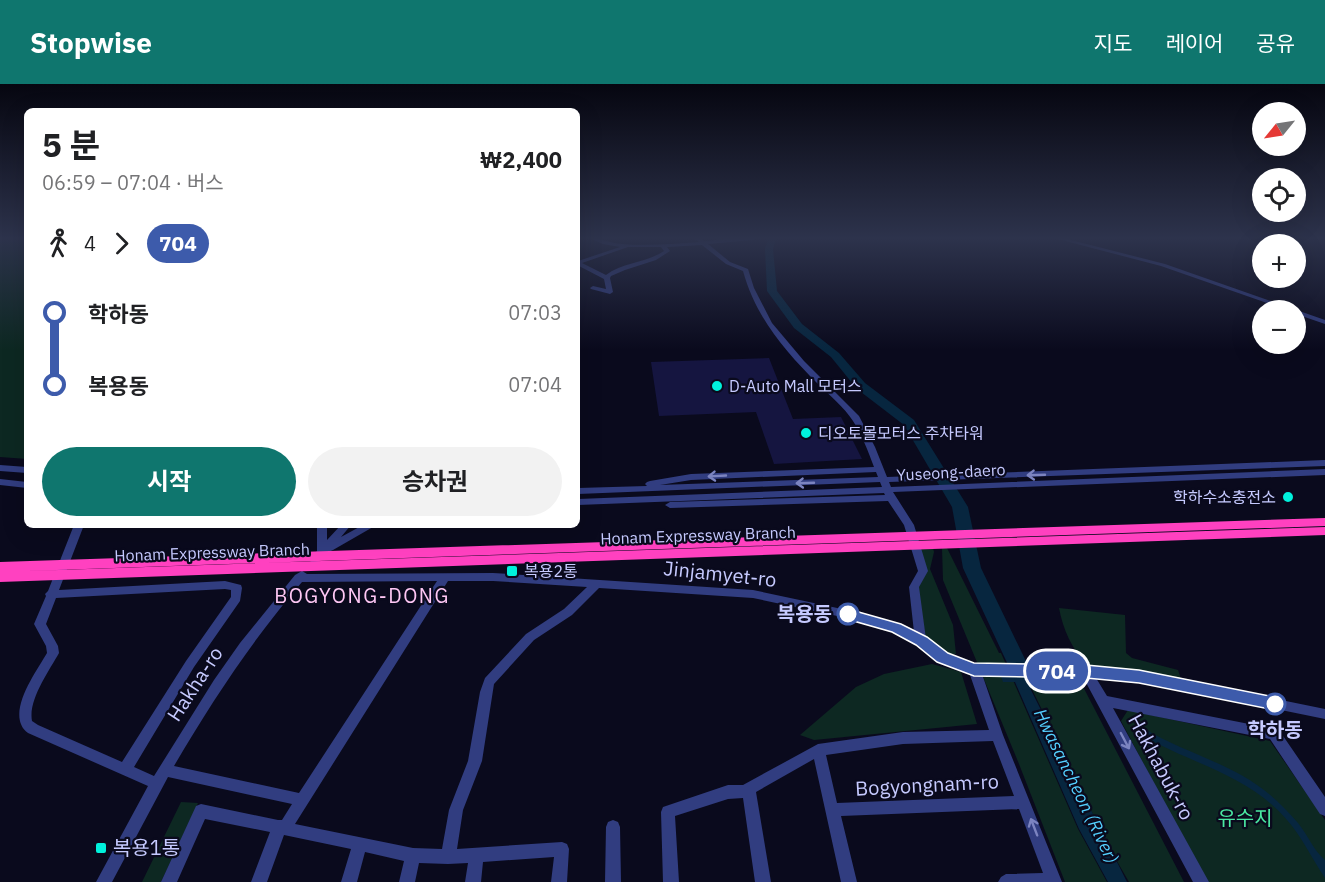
<!DOCTYPE html>
<html lang="ko">
<meta charset="utf-8">
<style>
:root{--surface:#fff;--page:#f2f2f2;--text:#202124;--muted:#757577;--accent:#0f766e}
body{margin:0;font-family:"IBM Plex Sans","Noto Sans KR",sans-serif;background:var(--page);color:var(--text);height:100vh;display:flex;flex-direction:column;font-size:22px;white-space:nowrap}
*{box-sizing:border-box;margin:0}
p{font-size:20px;color:var(--muted)}
.icon{flex:none;width:33px;height:33px;fill:none;stroke:currentColor;stroke-width:2;stroke-linecap:round;stroke-linejoin:round}
.map{position:relative;flex:1;overflow:hidden}
.side{position:absolute;left:24px;top:24px;width:556px;height:420px;display:flex;flex-direction:column;background:var(--surface);border-radius:9px;box-shadow:0 6px 24px #0002}
.side>*{flex:none}
.badge{padding:0 12px;border-radius:20px;font-size:21px;line-height:39px}
.needle{width:39px;rotate:240deg}
.fabs{position:absolute;left:1252px;top:18px;display:grid;gap:12px}
.fabs a{display:grid;place-items:center;width:54px;height:54px;border-radius:50%;background:var(--surface);box-shadow:0 6px 24px #0002;font-size:30px}
.map>.badge{position:absolute;translate:-50% -50%;box-shadow:0 0 0 3px #fff}
.legs{display:flex;align-items:center;gap:9px;height:66px;padding:0 18px;font-size:20px}
.legs p{margin-inline-start:auto}
.head{display:flex;align-items:center;justify-content:space-between;height:102px;padding:0 18px}
h1{font-size:33px;font-weight:700;line-height:45px}
.cta{display:flex;gap:12px;margin-top:auto;padding:12px 18px}
.cta a{flex:1;height:69px;border-radius:36px;background:var(--accent);color:#fff;font-size:24px;font-weight:700;line-height:69px;text-align:center}
.cta a+a{background:var(--page);color:var(--text)}
ul{padding:0 18px;list-style:none}
li{display:flex;align-items:center;gap:21px;height:72px;font-size:22px}
li i{display:grid;place-items:center;width:9px;height:100%;margin:0 8px;background:currentColor}
li i::after{content:'';width:15px;height:15px;margin:-8px;border:4px solid;border-radius:50%;background:var(--surface)}
li p{margin-inline-start:auto}
li:first-child i{background:linear-gradient(#0000 50%,currentColor 0)}
li:last-child i{background:linear-gradient(currentColor 50%,#0000 0)}
header{display:flex;align-items:center;gap:36px;box-sizing:border-box;height:84px;padding:0 30px;background:var(--accent);color:#fff}
header strong{font-size:28px}
nav{display:flex;gap:33px;margin-inline-start:auto;font-size:21px}
.map>svg:first-child{display:block}
.green{fill:#0d2822}
.water{fill:#07263f}
.lines{fill:none;stroke-linecap:round;stroke-linejoin:round}
.river{fill:#07263f;fill-rule:evenodd}
.building{fill:#151540}
.minor{fill:#313d80;fill-rule:evenodd}
.highway{fill:#ff41c0;fill-rule:evenodd}
.oneway{stroke:#7c84c0}
.line-1{fill:#3d5bab;stroke:#fff;stroke-width:1.5}
.poi-dot{fill:#00f1dc;stroke:#0a0a1d;stroke-width:2}
.stop-1-dot{fill:#fff;stroke:#3d5bab;stroke-width:3}
.labels{text-anchor:middle;stroke-width:4.5;stroke-linejoin:round;paint-order:stroke}
.poi-label{font-size:16px;fill:#c6caff;stroke:#0a0a1d;text-anchor:start}
.street-label{font-size:16px;fill:#c6caff;stroke:#0a0a1d}
.water-label{font-size:18px;font-style:italic;fill:#54d0ff;stroke:#0a0a1d}
.near-street-label{font-size:20px;fill:#c6caff;stroke:#0a0a1d}
.quarter-label{font-size:20px;letter-spacing:1.5px;fill:#ffc8f5;stroke:#0a0a1d}
.near-stop-label{font-size:20px;font-weight:bold;fill:#c6caff;stroke:#0a0a1d;text-anchor:end}
.near-park-label{font-size:20px;fill:#4ae7a2;stroke:#0a0a1d}
.near-poi-label{font-size:20px;fill:#c6caff;stroke:#0a0a1d;text-anchor:start}
</style>
<header>
<strong>Stopwise</strong>
<nav><a>지도</a><a>레이어</a><a>공유</a></nav>
</header>
<div class="map">
<svg width="1325" height="798" viewBox="0 0 1325 798">
<rect width="100%" height="100%" fill="#0a0a1d"/>
<path class="green" d="M0,154H27V375L0,373Z
M933,464L934,468L930,485L953,541L956,570H945L926,557L918,503L921,465Z
M942,464H947L999,569H1001L1078,745L1107,798H1065L1019,680L943,496Z
M1059,524L1125,531L1126,569L1132,574L1178,586L1182,598L1086,581C1072,564 1063,546 1059,524Z
M932,580L961,588L977,640L814,656L800,651L856,603L884,590Z
M1025,591H1077L1184,798H1129L1110,765Z
M1128,626L1270,657L1325,736V798H1206L1121,637Z
M181,718L198,719L161,798H142Z"/>
<path class="water" d="M1000,590H1023L1127,798H1108L1079,745L1015,598H1003Z
M1143,644C1184,669 1232,679 1269,710C1279,718 1289,729 1298,739C1308,751 1313,766 1325,776V794C1312,775 1302,753 1287,736C1248,690 1190,680 1140,650Z"/>
<g class="lines">
<path class="river" d="M768,154H776L773,165L777,207L802,240L839,269L865,299L914,336L968,423L981,484L1036,598L1033,604L1026,606L1019,604L1016,598L963,484L952,423L904,341L857,305L831,273L794,244L767,207L765,165Z"/>
</g>
<path class="building" d="M769,274L793,335L841,333L862,375L774,380L756,328L659,332L651,278Z"/>
<g class="lines">
<path class="minor" d="M589,154C600,154 611,159 622,160C647,162 673,160 699,158L694,154H700L704,157L737,154H756L753,156L708,160L730,178L748,185L754,204L772,239L804,277L859,332L875,363L887,393L1325,376V382L889,398L891,403L1325,385V391L893,408L914,441L928,487L919,503L926,555L946,570L974,580L1087,583L1139,587L1325,625V635L1139,597L1096,594L1107,612L1279,646L1325,713V732L1320,730L1270,655L1113,624L1209,798H1193L1083,593L982,590L1003,651L1062,798H998L1001,793L1006,790L1043,789L1019,725L841,732L857,798H841L814,675L756,708L771,798H755L743,714L728,715L675,732L679,798H663L661,728L663,723L728,701H743L818,660L903,648L989,646L969,588L938,576L917,560L892,547L856,536L753,514L599,504L572,531L534,556L494,600L482,677L463,726L457,765L562,758L567,760L569,765L567,798H551L554,773L483,778L481,798H465L468,779L448,780L419,779L415,798H399L404,777L365,768L357,798H341L351,765L284,751L267,798H251L270,748L205,735L177,798H161L196,722L201,720L278,736H282L292,720L168,693L112,798H96L148,702L28,649C4,631 36,588 47,569L46,562L34,540L46,512L45,510L48,507L74,441H84L59,506L225,497L241,501L242,504L240,517L194,583L134,683L154,692L214,596L240,559L295,491L302,487L307,490L493,489L753,506L856,528L900,541L914,548L909,503L918,487L904,441L888,417L670,424L665,421L670,418L885,411L884,409L578,421V415L882,403L880,398L578,410V404L647,402L645,400L647,398L650,397L691,390L874,383C868,367 862,351 853,337C845,324 829,311 818,300C785,267 756,234 743,187L726,180L702,161L667,163L670,167L656,176L625,186L611,192L610,194L613,208L610,210L591,205L590,204L593,202L606,205L604,195L579,182L578,177L620,163L603,160ZM628,163H661L664,167C646,179 623,178 606,191L582,179ZM876,388L878,393L660,401L691,396ZM437,497L299,709L174,682C212,617 253,555 302,498ZM448,497H493L587,503L564,525L526,550L485,594L480,608L468,677L449,726L442,765L413,764L295,740ZM225,505L231,506V513L186,577L122,678L38,641L32,637C28,616 49,587 59,569L58,562L46,540L56,514ZM993,657L1014,712L837,719L826,671L903,660Z
M1054,154H1063L1165,180L1325,236V240L1296,230V226H1287L1161,182Z
M0,381L27,383V389L0,387Z
M0,395L27,398V404L0,401Z
M317,441H327V456L341,441H351L341,453L363,441H375L373,443L333,466C324,469 322,481 311,479L310,476L317,467Z
M613,736L618,738L620,743L621,798H605L606,743L608,738Z"/>
<path class="highway" d="M1325,434V442L0,488V478Z
M1325,443V451L0,498V488Z"/>
</g>
<defs><path id="oneway-shaft" d="M-6 0H5M1.5-3L5.5 0L1.5 3" fill="none" stroke-width="1.6" stroke-linecap="round" stroke-linejoin="round" transform="scale(1.5)"/></defs>
<g class="oneway">
<use href="#oneway-shaft" transform="translate(1036 391) rotate(178)"/>
<use href="#oneway-shaft" transform="translate(717 392) rotate(177)"/>
<use href="#oneway-shaft" transform="translate(805 399) rotate(178)"/>
<use href="#oneway-shaft" transform="translate(1125 657) rotate(62)"/>
<use href="#oneway-shaft" transform="translate(1034 743) rotate(-111)"/>
</g>
<linearGradient id="sky" x2="0" y2="1"><stop stop-color="#060610"/><stop offset="0.58" stop-color="#2d334c"/><stop offset="1" stop-color="#2d334c" stop-opacity="0"/></linearGradient>
<rect width="1325" height="266" fill="url(#sky)"/>
<path class="line-1" d="M848,525L901,540L927,553L948,569L974,579L1086,581L1139,586L1275,613L1281,615L1284,620L1281,624L1275,626L1139,599L1086,594L974,592L937,578L916,561L892,548L843,534L841,530L843,527Z"/>
<g class="poi-dot">
<circle cx="717" cy="302" r="6"/>
<circle cx="806" cy="349" r="6"/>
<circle cx="1288" cy="413" r="6"/>
<rect x="506" y="481" width="12" height="12" rx="3"/>
<rect x="95" y="758" width="12" height="12" rx="3"/>
</g>
<g class="stop-1-dot">
<circle cx="848" cy="530" r="10"/>
<circle cx="1275" cy="620" r="10"/>
</g>
<g class="labels">
<g class="poi-label">
<text x="729" y="308">D-Auto Mall 모터스</text>
<text x="818" y="355">디오토몰모터스 주차타워</text>
<text x="1276" y="419" text-anchor="end">학하수소충전소</text>
<text x="524" y="493">복용2통</text>
</g>
<g class="street-label">
<text transform="translate(951 388) rotate(-3)" y="6">Yuseong-daero</text>
<text transform="translate(698 451) rotate(-2)" y="6">Honam Expressway Branch</text>
<text transform="translate(212 468) rotate(-2)" y="6">Honam Expressway Branch</text>
</g>
<g class="water-label">
<text transform="translate(1076 702) rotate(64)" y="6">Hwasancheon (River)</text>
</g>
<g class="near-street-label">
<text transform="translate(720 490) rotate(6)" y="7">Jinjamyet-ro</text>
<text transform="translate(195 600) rotate(-57)" y="7">Hakha-ro</text>
<text transform="translate(1161 683) rotate(62)" y="7">Hakhabuk-ro</text>
<text transform="translate(927 701) rotate(-3)" y="7">Bogyongnam-ro</text>
</g>
<g class="quarter-label">
<text x="362" y="519">BOGYONG-DONG</text>
</g>
<g class="near-stop-label">
<text x="832" y="537">복용동</text>
<text x="1275" y="653" text-anchor="middle">학하동</text>
</g>
<g class="near-park-label">
<text x="1245" y="741">유수지</text>
</g>
<g class="near-poi-label">
<text x="113" y="771">복용1통</text>
</g>
</g>
</svg>
<div class="fabs">
<a><svg class="needle" viewBox="-14 -14 28 28"><path d="M0-13l5 13h-10z" fill="#e53935"/><path d="M0 13l5-13h-10z" fill="#757577"/></svg></a>
<a><svg class="icon" aria-label="locate" viewBox="0 0 24 24"><circle cx="12" cy="12" r="6"/><path d="M12 2v4M12 18v4M2 12h4M18 12h4"/></svg></a>
<a>+</a>
<a>−</a>
</div>
<b class="badge" style="left:1057px;top:587px;background:#3d5bab;color:#fff">704</b>
<section class="side">
<div class="head"><div><h1>5 분</h1><p>06:59 – 07:04 · 버스</p></div><b>₩2,400</b></div>
<div class="legs"><svg class="icon" aria-label="walk" viewBox="0 0 24 24"><circle cx="13" cy="4" r="2"/><path d="M13 8l-2 6 4 7M11 14l-3 7M7 12l3-4h3l4 4"/></svg>4<svg class="icon" aria-label="forward" viewBox="0 0 24 24"><path d="M9 5l7 7-7 7"/></svg><b class="badge" style="background:#3d5bab;color:#fff">704</b></div>
<ul>
<li><i style="color:#3d5bab"></i><b>학하동</b><p>07:03</p></li>
<li><i style="color:#3d5bab"></i><b>복용동</b><p>07:04</p></li>
</ul>
<div class="cta"><a>시작</a><a>승차권</a></div>
</section>
</div>
